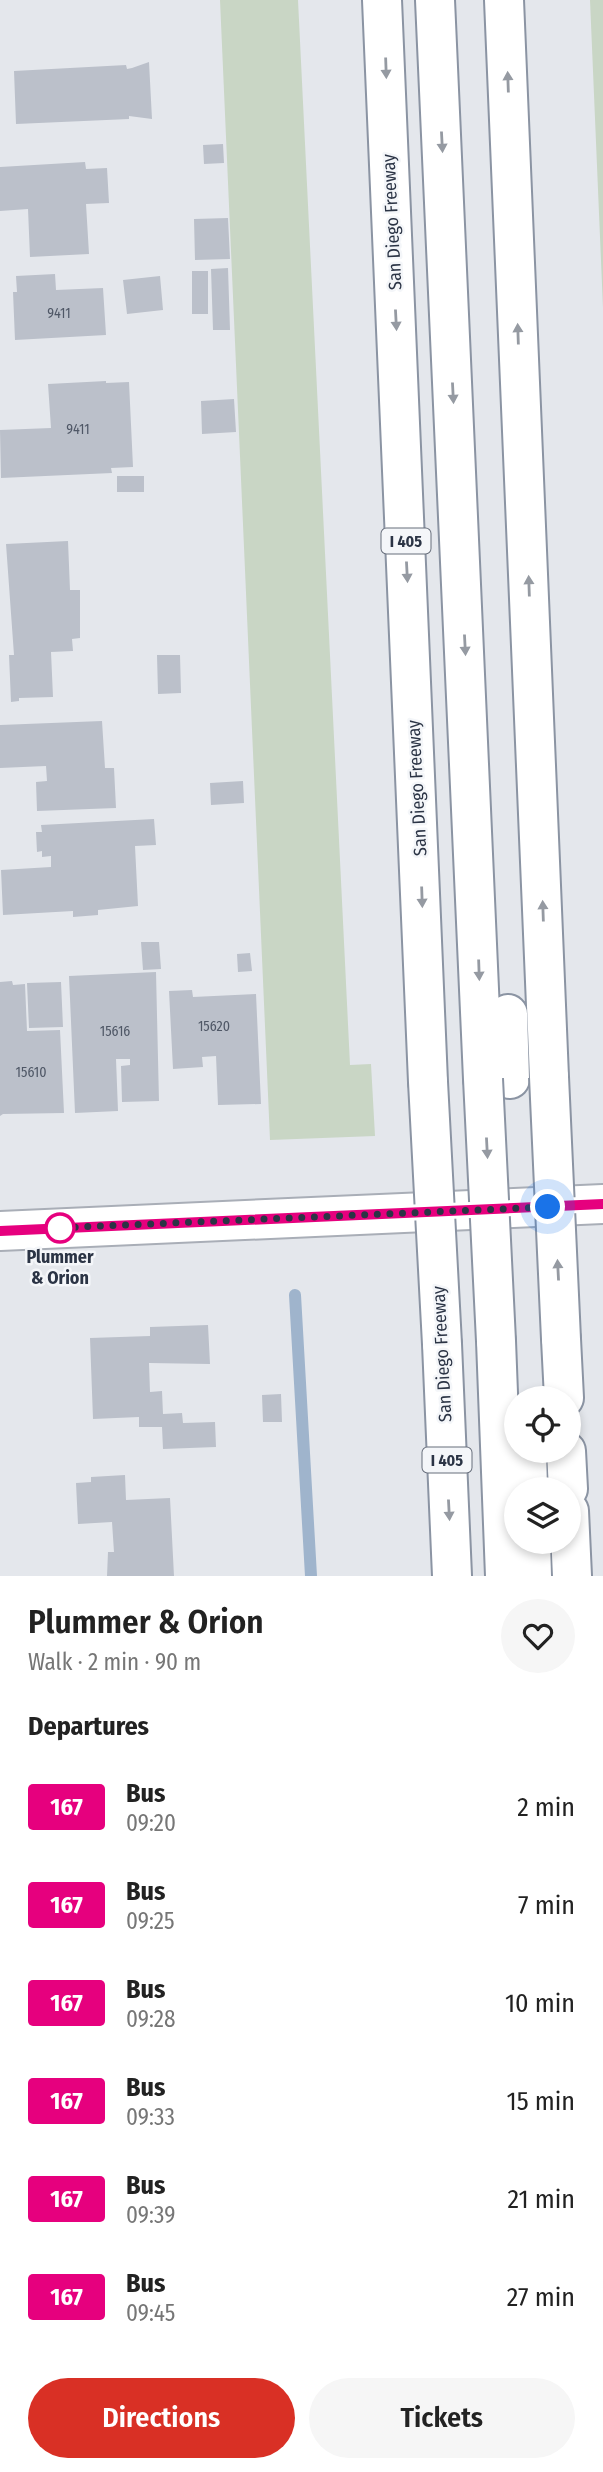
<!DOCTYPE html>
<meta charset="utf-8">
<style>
:root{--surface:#fff;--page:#f6f6f6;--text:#222;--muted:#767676;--accent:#d93025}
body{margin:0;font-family:"Fira Sans Condensed",sans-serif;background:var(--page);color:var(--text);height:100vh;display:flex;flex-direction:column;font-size:26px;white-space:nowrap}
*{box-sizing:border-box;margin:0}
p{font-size:23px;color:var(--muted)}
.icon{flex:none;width:38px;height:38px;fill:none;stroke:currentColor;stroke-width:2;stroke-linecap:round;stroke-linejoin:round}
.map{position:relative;height:1576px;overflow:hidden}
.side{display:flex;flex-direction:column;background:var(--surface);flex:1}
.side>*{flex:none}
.badge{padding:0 14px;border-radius:5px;font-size:24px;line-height:46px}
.fabs{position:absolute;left:504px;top:1386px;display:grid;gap:14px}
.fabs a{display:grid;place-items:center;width:77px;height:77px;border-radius:50%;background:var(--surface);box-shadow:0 4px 10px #0003;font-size:35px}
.you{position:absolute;width:35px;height:35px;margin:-18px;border:5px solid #fff;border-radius:50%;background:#1a73e8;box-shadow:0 0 0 10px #1a73e833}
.map>.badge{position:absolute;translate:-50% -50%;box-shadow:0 0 0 4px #fff}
h2{padding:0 28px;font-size:26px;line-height:63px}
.round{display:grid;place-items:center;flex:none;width:74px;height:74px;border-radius:37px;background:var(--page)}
.overview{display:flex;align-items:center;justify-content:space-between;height:119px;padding:0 28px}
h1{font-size:33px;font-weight:600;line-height:52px}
.primary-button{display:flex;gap:14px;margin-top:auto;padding:14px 28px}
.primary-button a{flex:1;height:80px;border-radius:42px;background:var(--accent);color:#fff;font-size:28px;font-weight:600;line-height:80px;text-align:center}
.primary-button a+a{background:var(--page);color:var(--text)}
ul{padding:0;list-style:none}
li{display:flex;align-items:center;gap:21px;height:98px;padding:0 28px}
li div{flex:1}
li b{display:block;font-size:26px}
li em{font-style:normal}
li .badge{min-width:77px;font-weight:700;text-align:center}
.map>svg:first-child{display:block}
.green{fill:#c9d6c5}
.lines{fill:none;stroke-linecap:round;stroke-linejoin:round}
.stream{stroke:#9fb4cc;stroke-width:12}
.building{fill:#bbc0ca}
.secondary-casing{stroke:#a9aeb7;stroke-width:42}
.highway-casing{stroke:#8b94a3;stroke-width:42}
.secondary{stroke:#fff;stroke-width:38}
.highway{stroke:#fff;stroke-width:38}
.highway-bridge-casing{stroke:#8b94a3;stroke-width:42;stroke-linecap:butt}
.highway-bridge{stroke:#fff;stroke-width:38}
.oneway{fill:#959aa2}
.line-casing{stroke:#fff;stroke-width:16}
.line{stroke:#e6007e;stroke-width:10}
.walk{stroke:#2b3445;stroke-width:7;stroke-dasharray:0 12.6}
.stop-dot{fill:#fff;stroke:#e6007e;stroke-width:3.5}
.labels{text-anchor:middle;stroke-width:5;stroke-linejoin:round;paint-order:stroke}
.number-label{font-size:14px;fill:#4f5766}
.shield{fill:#f4f6f9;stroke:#676e7b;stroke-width:2}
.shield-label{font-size:16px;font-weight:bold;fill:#2b3445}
.street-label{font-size:18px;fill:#2b3445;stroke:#f4f6f9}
.stop-label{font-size:18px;font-weight:bold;fill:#2b3445;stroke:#f4f6f9}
</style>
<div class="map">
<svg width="603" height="1576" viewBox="0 0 603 1576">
<rect width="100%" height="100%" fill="#e4e7ec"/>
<path class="green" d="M220,0H298L350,1065L371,1064L375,1136L270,1140Z
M590,0H603V308Z"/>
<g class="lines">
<path class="stream" d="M295,1295L311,1576"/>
</g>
<path class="building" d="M149,62L152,119L129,116V119L16,124L14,71L126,65L127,69L132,68Z
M223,144L224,163L204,164L203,145Z
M85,162L86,169L107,168L109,203L86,204L89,254L30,257L28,209L0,211V167Z
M228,218L230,259L195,260L194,219Z
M228,268L230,330H213L211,269Z
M192,271H208V314H192Z
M55,274L56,290L103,288L106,335L15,340L13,292H17L16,276Z
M160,276L163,310L127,314L123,280Z
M106,381V383L129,382L133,467L111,468L112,473L1,478L0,430L51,428L48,384Z
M234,399L236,432L202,434L201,401Z
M117,476H144V492H117Z
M68,541L70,590H80V638L72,639L73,651L51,652L53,697L19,698V701L11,702L9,655H14L6,544Z
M157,655H180L181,693L158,694Z
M102,721L105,768H114L116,808L37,811L36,782L47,781L46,766L0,768V725Z
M243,781L244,803L211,805L210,783Z
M154,819L156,845L135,846L138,906L98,910V915L73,917V911L3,915L1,870L51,867V856L42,857V851L37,852L36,832H42L41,825Z
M141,942H159L161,969L143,970Z
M250,953L252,971L238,972L237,954Z
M156,972L159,1101L122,1102L121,1066L130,1065V1059H116L118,1111L75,1113L69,976Z
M12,981L13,985L25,984L27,1031L60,1030L64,1113L3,1114L0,1116V982Z
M61,982L63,1027L29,1028L27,983Z
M192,990L193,997L256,994L261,1104L218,1105L216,1056L202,1057L203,1067L173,1069L169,991Z
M208,1325L210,1364L149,1363L150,1392L162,1391L163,1414L182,1413L183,1423L215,1422L216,1447L163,1449L162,1427H139V1417L93,1419L90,1338L150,1336V1327Z
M281,1394L282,1422H263L262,1395Z
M125,1475L126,1500L170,1498L174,1576H107L108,1552H114L112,1522L78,1524L76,1483L91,1482V1477Z"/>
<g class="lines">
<g class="secondary-casing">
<path id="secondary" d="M0,1231L603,1204"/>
</g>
<g class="highway-casing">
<path id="highway" d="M382,0L428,1082
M435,0L483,1079
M504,0L549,1077
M508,1014L510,1079
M561,1339L564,1398
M496,1341L505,1576
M442,1344L452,1576
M527,1451L528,1489
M566,1451L568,1489
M569,1511L572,1576
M531,1542L532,1576"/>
</g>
<use href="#secondary" class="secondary"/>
<use href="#highway" class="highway"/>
<g class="highway-bridge-casing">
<path id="highway-bridge" d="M549,1077L561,1339
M483,1079L496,1341
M428,1082L442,1344"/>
</g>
<use href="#highway-bridge" class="highway-bridge"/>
</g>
<defs><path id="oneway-solid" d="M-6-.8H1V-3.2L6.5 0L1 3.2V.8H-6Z" transform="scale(1.75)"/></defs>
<g class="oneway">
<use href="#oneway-solid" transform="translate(386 68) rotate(88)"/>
<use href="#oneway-solid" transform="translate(508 82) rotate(-92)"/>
<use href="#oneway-solid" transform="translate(442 142) rotate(87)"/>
<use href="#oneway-solid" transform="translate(396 320) rotate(87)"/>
<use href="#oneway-solid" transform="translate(518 334) rotate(-92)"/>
<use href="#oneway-solid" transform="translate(453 393) rotate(87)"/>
<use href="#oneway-solid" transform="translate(407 572) rotate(87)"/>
<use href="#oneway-solid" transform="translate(529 586) rotate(-92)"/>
<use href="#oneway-solid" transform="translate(465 645) rotate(87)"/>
<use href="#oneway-solid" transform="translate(422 897) rotate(88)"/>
<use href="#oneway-solid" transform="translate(543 911) rotate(-92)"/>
<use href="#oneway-solid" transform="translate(479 970) rotate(88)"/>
<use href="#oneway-solid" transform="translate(487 1148) rotate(87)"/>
<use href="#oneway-solid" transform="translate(558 1270) rotate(-93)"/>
<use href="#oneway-solid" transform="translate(449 1510) rotate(87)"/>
</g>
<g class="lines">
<g class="line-casing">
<path id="line" d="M0,1231L603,1204"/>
</g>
<use href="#line" class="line"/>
<path class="walk" d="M60,1228H55L548,1207"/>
</g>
<circle class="stop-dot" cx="60" cy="1228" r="14"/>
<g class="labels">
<g class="number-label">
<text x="59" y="318">9411</text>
<text x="78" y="434">9411</text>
<text x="214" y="1031">15620</text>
<text x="115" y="1036">15616</text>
<text x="31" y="1077">15610</text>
</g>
<g class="shield">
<rect x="381.5" y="528.5" width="49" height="25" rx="5"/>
<rect x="422.5" y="1447.5" width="49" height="25" rx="5"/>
</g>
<g class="shield-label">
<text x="406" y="547">I 405</text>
<text x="447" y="1466">I 405</text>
</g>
<g class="street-label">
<text transform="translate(392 222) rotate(-93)" y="6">San Diego Freeway</text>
<text transform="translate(417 788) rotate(-93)" y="6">San Diego Freeway</text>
<text transform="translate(442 1354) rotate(-93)" y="6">San Diego Freeway</text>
</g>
<g class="stop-label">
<text x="60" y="1263">Plummer<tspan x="60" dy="21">&amp; Orion</tspan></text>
</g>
</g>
</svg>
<div class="fabs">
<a><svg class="icon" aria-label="locate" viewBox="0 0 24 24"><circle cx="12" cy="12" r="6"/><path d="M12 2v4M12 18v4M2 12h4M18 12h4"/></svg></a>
<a><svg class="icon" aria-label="layers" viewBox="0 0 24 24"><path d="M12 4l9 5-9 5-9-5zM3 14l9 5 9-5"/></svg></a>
</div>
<div class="you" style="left:548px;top:1207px"></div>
</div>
<section class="side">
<div class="overview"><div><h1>Plummer &amp; Orion</h1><p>Walk · 2 min · 90 m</p></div><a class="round"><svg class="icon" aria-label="heart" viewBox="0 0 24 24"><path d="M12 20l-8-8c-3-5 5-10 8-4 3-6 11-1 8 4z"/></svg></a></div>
<h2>Departures</h2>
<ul>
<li><span class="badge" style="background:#e6007e;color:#fff">167</span><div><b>Bus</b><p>09:20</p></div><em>2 min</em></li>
<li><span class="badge" style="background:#e6007e;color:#fff">167</span><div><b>Bus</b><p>09:25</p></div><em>7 min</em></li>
<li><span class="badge" style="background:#e6007e;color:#fff">167</span><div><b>Bus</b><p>09:28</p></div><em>10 min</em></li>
<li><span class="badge" style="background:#e6007e;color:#fff">167</span><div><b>Bus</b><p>09:33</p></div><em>15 min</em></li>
<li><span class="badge" style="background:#e6007e;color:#fff">167</span><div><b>Bus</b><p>09:39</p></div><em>21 min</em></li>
<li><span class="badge" style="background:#e6007e;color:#fff">167</span><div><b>Bus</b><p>09:45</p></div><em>27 min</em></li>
</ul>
<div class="primary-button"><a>Directions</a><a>Tickets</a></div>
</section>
